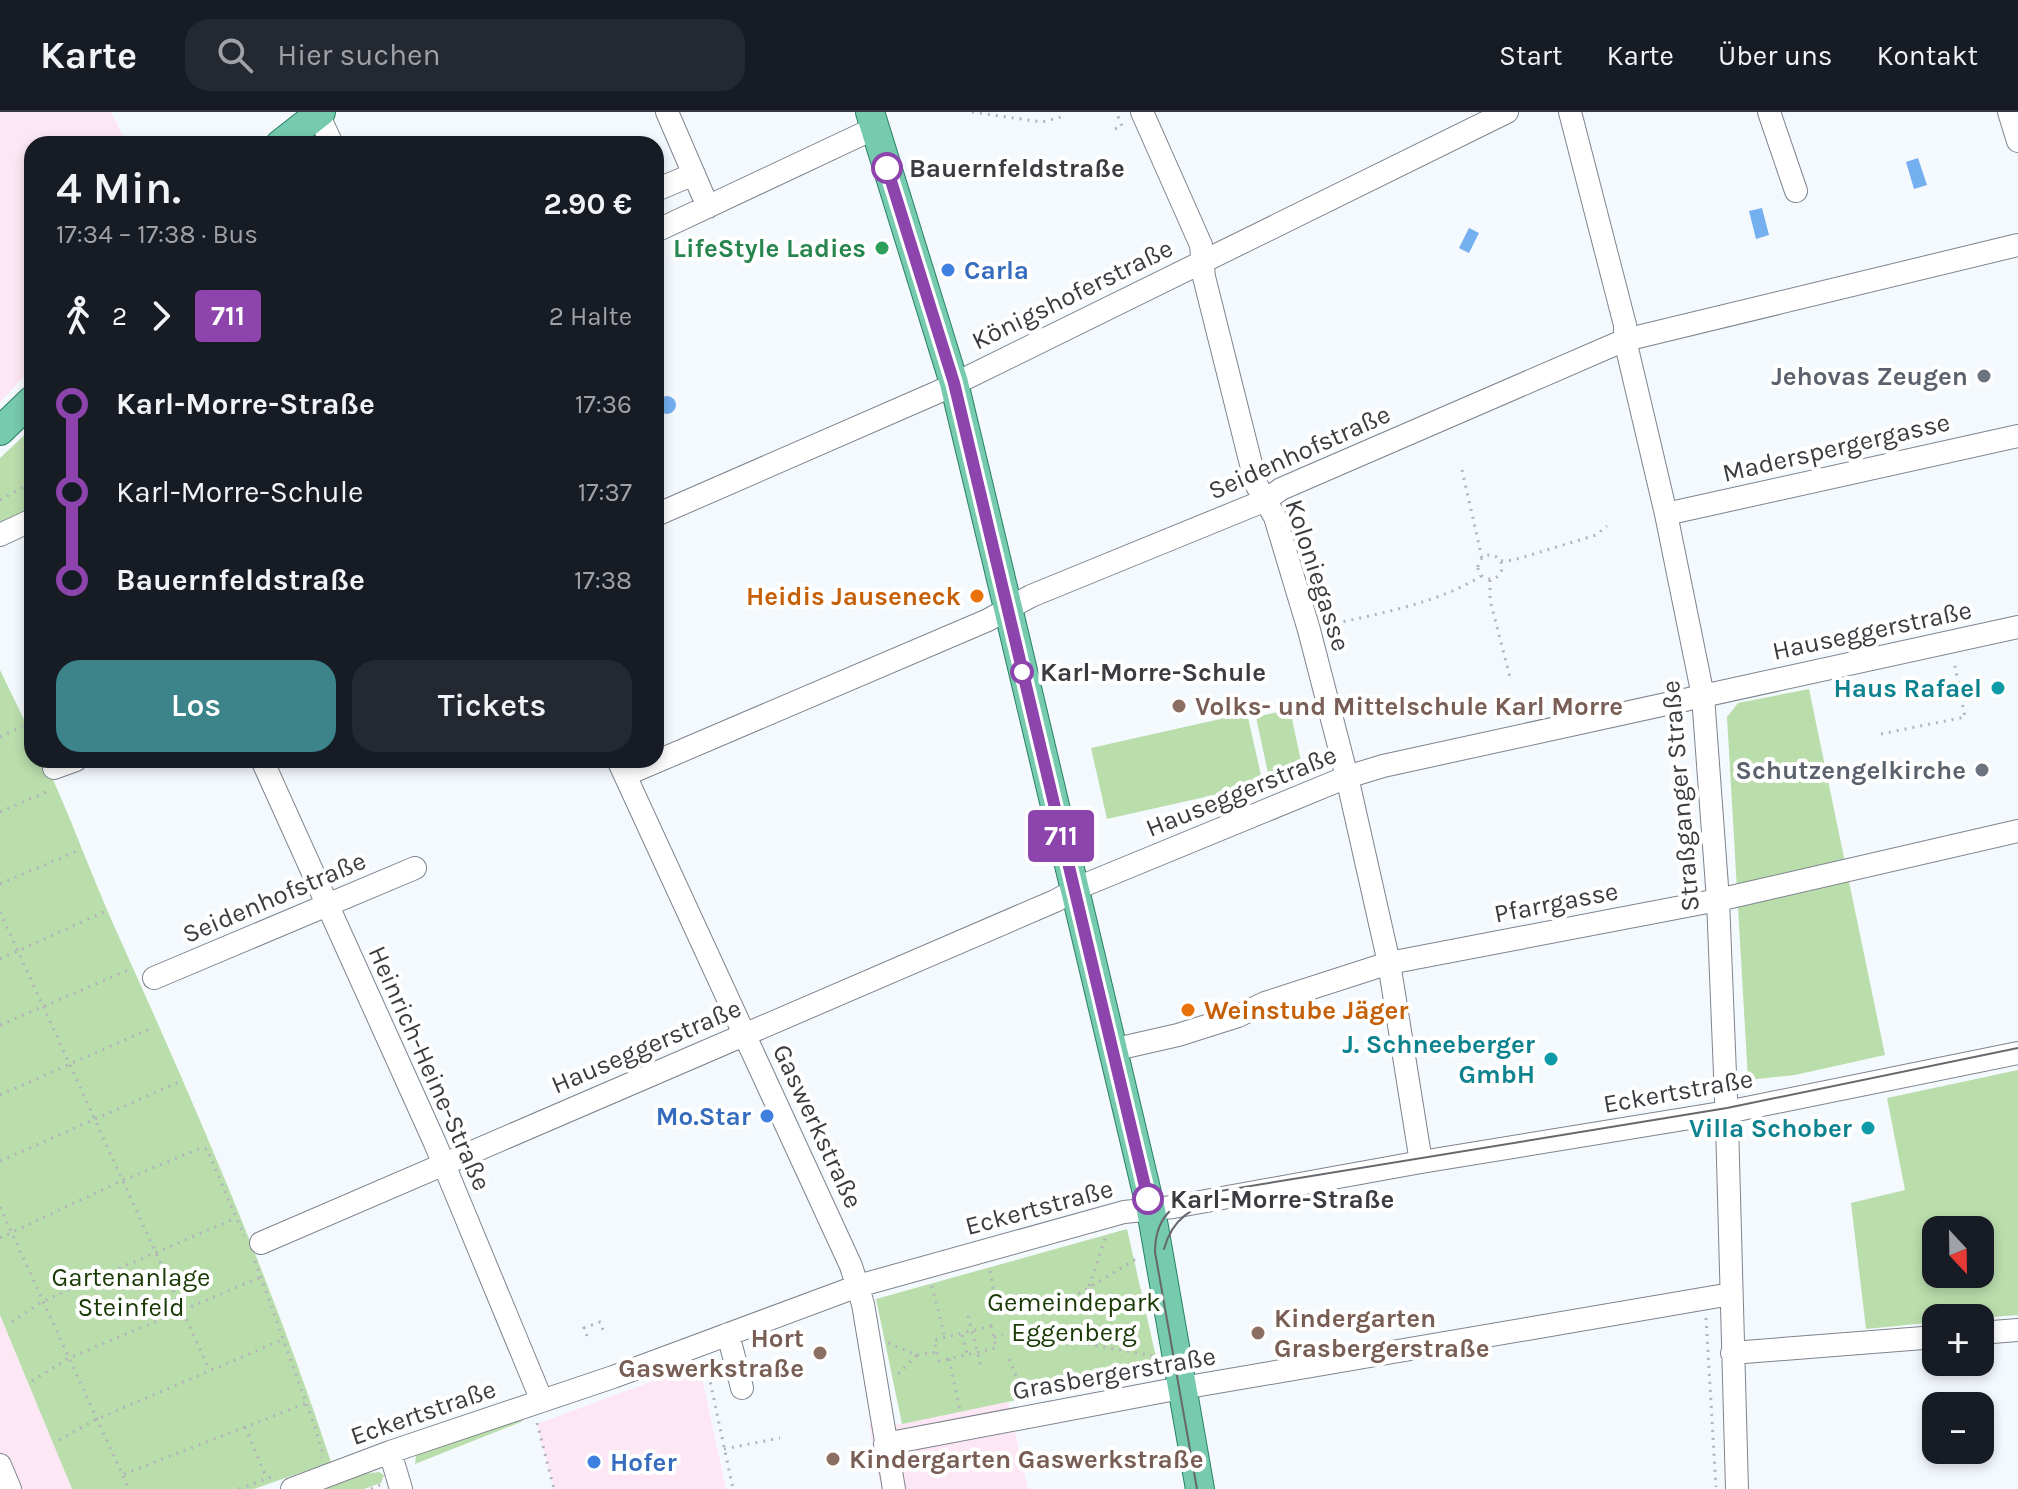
<!DOCTYPE html>
<html lang="de">
<meta charset="utf-8">
<style>
:root{--surface:#171b24;--page:#242831;--text:#f1f3f6;--muted:#9ea1a6;--line:#363941;--accent:#3c8489}
body{margin:0;font-family:Karla,sans-serif;background:var(--page);color:var(--text);height:100vh;display:flex;flex-direction:column;font-size:30px;white-space:nowrap}
*{box-sizing:border-box;margin:0}
p{font-size:26px;color:var(--muted)}
.icon{flex:none;width:44px;height:44px;fill:none;stroke:currentColor;stroke-width:2;stroke-linecap:round;stroke-linejoin:round}
.map{position:relative;flex:1;overflow:hidden}
.sheet{position:absolute;left:24px;top:24px;width:640px;height:632px;display:flex;flex-direction:column;background:var(--surface);border-radius:24px;box-shadow:0 4px 12px #0003}
.sheet>*{flex:none}
.badge{padding:0 16px;border-radius:6px;font-size:28px;line-height:52px}
.needle{width:52px;rotate:158deg}
.controls{position:absolute;left:1922px;top:1104px;display:grid;gap:16px}
.controls a{display:grid;place-items:center;width:72px;height:72px;border-radius:16px;background:var(--surface);box-shadow:0 4px 12px #0003;font-size:40px}
.map>.badge{position:absolute;translate:-50% -50%;box-shadow:0 0 0 4px #fff}
.legs{display:flex;align-items:center;gap:12px;height:88px;padding:0 32px;font-size:26px}
.legs p{margin-inline-start:auto}
.summary{display:flex;align-items:center;justify-content:space-between;height:136px;padding:0 32px}
h1{font-size:44px;font-weight:600;line-height:60px}
.button{display:flex;gap:16px;margin-top:auto;padding:16px 32px}
.button a{flex:1;height:92px;border-radius:24px;background:var(--accent);color:#fff;font-size:32px;font-weight:600;line-height:92px;text-align:center}
.button a+a{background:var(--page);color:var(--text)}
ul{padding:0 32px;list-style:none}
li{display:flex;align-items:center;gap:28px;height:88px;font-size:30px}
li i{display:grid;place-items:center;width:12px;height:100%;margin:0 10px;background:currentColor}
li i::after{content:'';width:20px;height:20px;margin:-10px;border:6px solid;border-radius:50%;background:var(--surface)}
li p{margin-inline-start:auto}
li:first-child i{background:linear-gradient(#0000 50%,currentColor 0)}
li:last-child i{background:linear-gradient(currentColor 50%,#0000 0)}
header{display:flex;align-items:center;gap:48px;box-sizing:border-box;height:112px;padding:0 40px;background:var(--surface);border-bottom:2px solid var(--line)}
header strong{font-size:38px}
nav{display:flex;gap:44px;margin-inline-start:auto;font-size:28px}
.search{width:560px;height:72px;background:var(--page);display:flex;align-items:center;gap:20px;box-sizing:border-box;padding:0 28px;border-radius:24px;color:var(--muted);font-size:30px}
.map>svg:first-child{display:block}
.commercial{fill:#fee7f4}
.green{fill:#baddac;fill-rule:evenodd}
.water{fill:#74aff0}
.lines{fill:none;stroke-linecap:round;stroke-linejoin:round}
.minor-casing{stroke:#7e848d;stroke-width:24}
.major-casing{stroke:#268164;stroke-width:30}
.path{stroke:#b1b5b9;stroke-width:3;stroke-dasharray:2 6;stroke-linecap:butt}
.minor{stroke:#fff;stroke-width:22}
.major{stroke:#76caae;stroke-width:28}
.tram{stroke:#66686d;stroke-width:2}
.line-1-casing{stroke:#fff;stroke-width:18}
.line-1{stroke:#8e44ad;stroke-width:12}
.stop-1-dot{fill:#fff;stroke:#8e44ad;stroke-width:4}
.leisure-dot{fill:#2e9e5b;stroke:#fff;stroke-width:3}
.shop-dot{fill:#3f7fe0;stroke:#fff;stroke-width:3}
.worship-dot{fill:#6b7280;stroke:#fff;stroke-width:3}
.food-dot{fill:#e8710a;stroke:#fff;stroke-width:3}
.culture-dot{fill:#0f9aa8;stroke:#fff;stroke-width:3}
.education-dot{fill:#8d6e63;stroke:#fff;stroke-width:3}
.labels{text-anchor:middle;stroke-width:8;stroke-linejoin:round;paint-order:stroke}
.stop-label{font-size:26px;font-weight:bold;fill:#3a3c40;stroke:#fff;text-anchor:start}
.leisure-label{font-size:26px;font-weight:bold;fill:#27864d;stroke:#fff;text-anchor:end}
.shop-label{font-size:26px;font-weight:bold;fill:#366cbe;stroke:#fff;text-anchor:start}
.street-label{font-size:26px;fill:#3a3c40;stroke:#fff}
.worship-label{font-size:26px;font-weight:bold;fill:#5b616d;stroke:#fff;text-anchor:end}
.food-label{font-size:26px;font-weight:bold;fill:#c56008;stroke:#fff;text-anchor:end}
.culture-label{font-size:26px;font-weight:bold;fill:#0d838f;stroke:#fff;text-anchor:end}
.education-label{font-size:26px;font-weight:bold;fill:#785e54;stroke:#fff;text-anchor:start}
.park-label{font-size:26px;fill:#1a3a06;stroke:#fff}
</style>
<header>
<strong>Karte</strong>
<div class="search"><svg class="icon" aria-label="search" viewBox="0 0 24 24"><circle cx="10" cy="10" r="6"/><path d="M15 15l6 6"/></svg>Hier suchen</div>
<nav><a>Start</a><a>Karte</a><a>Über uns</a><a>Kontakt</a></nav>
</header>
<div class="map">
<svg width="2018" height="1377" viewBox="0 0 2018 1377">
<rect width="100%" height="100%" fill="#f4f9fe"/>
<path class="commercial" d="M0,0H111L127,32H32V256L0,290Z
M0,1203L72,1377H0Z
M699,1252L726,1377H554L537,1312Z
M1008,1289L1028,1377H881L869,1312H902Z"/>
<path class="green" d="M32,316V395L0,410V346Z
M0,558L32,624V648H44C70,703 90,760 115,816C194,991 271,1167 331,1350L254,1377H72L0,1203Z
M1809,577L1885,943L1795,963L1748,968L1727,605L1738,591Z
M1290,597L1302,654L1268,661L1256,605Z
M1247,601L1263,672L1107,707L1091,636Z
M2018,958V1203L1980,1206H1936V1210L1866,1217L1851,1091L1905,1078L1887,986ZM1936,1118H1980V1162H1936Z
M1127,1117L1159,1258L902,1312L876,1187Z
M524,1306L521,1310L415,1352L416,1344L426,1337Z
M379,1360L384,1363L381,1371L364,1377H317L360,1362Z"/>
<path class="water" d="M1918,46L1927,73L1914,77L1906,50Z
M1762,96L1769,123L1756,127L1749,99Z
M1469,116L1479,121L1469,141L1459,136Z
M658 293a9 9 0 1 1 18 0a9 9 0 1 1-18 0Z"/>
<g class="lines">
<g class="minor-casing">
<path id="minor" d="M317,0L332,32
M667,0L708,95
M1142,0L1201,133L1204,165L1256,372L1275,405L1309,518L1347,665L1389,851L1421,1050
M1570,0L1625,213V228L1666,402L1703,584L1718,788L1727,1012L1737,1377
M1769,0L1796,79
M2009,0L2018,29
M656,78L694,62
M656,119L875,16
M1666,402L2018,324
M656,403L938,280L1507,0
M0,423L32,408
M262,648L435,1031L542,1289
M618,648L851,1154L863,1192L894,1377
M54,656L76,648
M625,663L988,508L1031,484L1266,388L1281,377L1625,228L2018,133
M154,866L415,756
M1112,938L1178,923L1238,904L1265,891L1389,851L1718,788L2018,719
M261,1131L1055,789L1087,772L1347,665L1383,654L2018,515
M1980,1221L2018,1218
M728,1222L742,1276
M1732,1241L1936,1225
M885,1332L1165,1279L1731,1182
M390,1340L401,1377
M0,1353L10,1377
M292,1377L390,1340L613,1265L858,1174L1124,1100L1173,1095L1421,1050L1727,1000L2018,941"/>
</g>
<g class="major-casing">
<path id="major" d="M870,0L954,271L1008,496L1151,1098L1200,1377
M280,32L321,0
M0,319L32,288"/>
</g>
<path class="path" d="M972,0L1042,10L1065,4
M1115,17L1122,14L1116,0
M1462,358L1482,446
M0,388L32,370
M1478 455a12 12 0 1 1 24 0a12 12 0 1 1-24 0Z
M1501,449L1514,448L1596,423L1607,414
M1490,468V488L1511,569
M1328,513C1377,502 1439,491 1481,464
M1881,622L1965,605L1954,549
M0,625L23,614
M0,700L51,678
M0,772L77,739
M0,800L209,1257
M0,847L104,800
M0,913L128,858
M0,983L154,915
M0,1049L179,970
M0,1095L129,1377
M0,1126L121,1069L201,1036L207,1037L244,1124
M255,1149L316,1318L322,1338L321,1346
M990,1159L998,1202
M932,1174L945,1225
M1089,1174L1106,1124
M1058,1194L1136,1147
M968,1204L981,1254
M1706,1206L1716,1375
M12,1210L43,1189L236,1106
M991,1214L996,1236L939,1249L934,1228Z
M962,1223L967,1242
M587,1224L584,1216L600,1210L603,1218
M994,1225L1003,1223
M1064,1228L1154,1244
M888,1231L917,1243L894,1266
M917,1243L937,1240
M949,1247L960,1298
M1009,1247L1026,1287
M718,1261L709,1264L733,1377
M32,1269L69,1246L261,1165
M537,1311L554,1377
M245,1315L267,1367
M59,1328L97,1307L284,1227
M724,1337L780,1326
M124,1362L307,1291
M239,1377L277,1363
M371,1377L380,1373"/>
<use href="#minor" class="minor"/>
<use href="#major" class="major"/>
<path class="tram" d="M1164,1137C1172,1107 1192,1094 1221,1089
M1197,1377L1155,1140C1155,1100 1179,1087 1214,1080L1727,996L2018,936"/>
</g>
<g class="lines">
<g class="line-1-casing">
<path id="line-1" d="M887,56L954,271L1148,1087"/>
</g>
<use href="#line-1" class="line-1"/>
</g>
<g class="stop-1-dot">
<circle cx="887" cy="56" r="14"/>
<circle cx="1022" cy="560" r="10"/>
<circle cx="1148" cy="1087" r="14"/>
</g>
<circle class="leisure-dot" cx="882" cy="136" r="8"/>
<g class="shop-dot">
<circle cx="948" cy="158" r="8"/>
<circle cx="767" cy="1004" r="8"/>
<circle cx="594" cy="1350" r="8"/>
</g>
<g class="worship-dot">
<circle cx="1984" cy="264" r="8"/>
<circle cx="1982" cy="658" r="8"/>
</g>
<g class="food-dot">
<circle cx="977" cy="484" r="8"/>
<circle cx="1188" cy="898" r="8"/>
</g>
<g class="culture-dot">
<circle cx="1998" cy="576" r="8"/>
<circle cx="1551" cy="947" r="8"/>
<circle cx="1868" cy="1016" r="8"/>
</g>
<g class="education-dot">
<circle cx="1179" cy="594" r="8"/>
<circle cx="1258" cy="1221" r="8"/>
<circle cx="820" cy="1241" r="8"/>
<circle cx="833" cy="1347" r="8"/>
</g>
<g class="labels">
<g class="stop-label">
<text x="909" y="65">Bauernfeldstraße</text>
<text x="1040" y="569">Karl-Morre-Schule</text>
<text x="1170" y="1096">Karl-Morre-Straße</text>
</g>
<g class="leisure-label">
<text x="866" y="145">LifeStyle Ladies</text>
</g>
<g class="shop-label">
<text x="964" y="167">Carla</text>
<text x="751" y="1013" text-anchor="end">Mo.Star</text>
<text x="610" y="1359">Hofer</text>
</g>
<g class="street-label">
<text transform="translate(1072 182) rotate(-26)" y="9">Königshoferstraße</text>
<text transform="translate(1836 335) rotate(-13)" y="9">Maderspergergasse</text>
<text transform="translate(1299 340) rotate(-24)" y="9">Seidenhofstraße</text>
<text transform="translate(1318 463) rotate(72)" y="9">Koloniegasse</text>
<text transform="translate(1872 518) rotate(-12)" y="9">Hauseggerstraße</text>
<text transform="translate(1241 679) rotate(-22)" y="9">Hauseggerstraße</text>
<text transform="translate(1680 684) rotate(-95)" y="9">Straßganger Straße</text>
<text transform="translate(274 785) rotate(-23)" y="9">Seidenhofstraße</text>
<text transform="translate(1556 790) rotate(-11)" y="9">Pfarrgasse</text>
<text transform="translate(646 934) rotate(-23)" y="9">Hauseggerstraße</text>
<text transform="translate(430 956) rotate(66)" y="9">Heinrich-Heine-Straße</text>
<text transform="translate(1678 979) rotate(-10)" y="9">Eckertstraße</text>
<text transform="translate(818 1014) rotate(65)" y="9">Gaswerkstraße</text>
<text transform="translate(1039 1095) rotate(-15)" y="9">Eckertstraße</text>
<text transform="translate(1114 1261) rotate(-10)" y="9">Grasbergerstraße</text>
<text transform="translate(423 1300) rotate(-19)" y="9">Eckertstraße</text>
</g>
<g class="worship-label">
<text x="1968" y="273">Jehovas Zeugen</text>
<text x="1966" y="667">Schutzengelkirche</text>
</g>
<g class="food-label">
<text x="961" y="493">Heidis Jauseneck</text>
<text x="1204" y="907" text-anchor="start">Weinstube Jäger</text>
</g>
<g class="culture-label">
<text x="1982" y="585">Haus Rafael</text>
<text x="1535" y="941">J. Schneeberger<tspan x="1535" dy="30">GmbH</tspan></text>
<text x="1852" y="1025">Villa Schober</text>
</g>
<g class="education-label">
<text x="1195" y="603">Volks- und Mittelschule Karl Morre</text>
<text x="1274" y="1215">Kindergarten<tspan x="1274" dy="30">Grasbergerstraße</tspan></text>
<text x="804" y="1235" text-anchor="end">Hort<tspan x="804" dy="30">Gaswerkstraße</tspan></text>
<text x="849" y="1356">Kindergarten Gaswerkstraße</text>
</g>
<g class="park-label">
<text x="131" y="1174">Gartenanlage<tspan x="131" dy="30">Steinfeld</tspan></text>
<text x="1074" y="1199">Gemeindepark<tspan x="1074" dy="30">Eggenberg</tspan></text>
</g>
</g>
</svg>
<div class="controls">
<a><svg class="needle" viewBox="-14 -14 28 28"><path d="M0-13l5 13h-10z" fill="#e53935"/><path d="M0 13l5-13h-10z" fill="#9ea1a6"/></svg></a>
<a>+</a>
<a>−</a>
</div>
<b class="badge" style="left:1061px;top:724px;background:#8e44ad;color:#fff">711</b>
<section class="sheet">
<div class="summary"><div><h1>4 Min.</h1><p>17:34 – 17:38 · Bus</p></div><b>2.90 €</b></div>
<div class="legs"><svg class="icon" aria-label="walk" viewBox="0 0 24 24"><circle cx="13" cy="4" r="2"/><path d="M13 8l-2 6 4 7M11 14l-3 7M7 12l3-4h3l4 4"/></svg>2<svg class="icon" aria-label="forward" viewBox="0 0 24 24"><path d="M9 5l7 7-7 7"/></svg><b class="badge" style="background:#8e44ad;color:#fff">711</b><p>2 Halte</p></div>
<ul>
<li><i style="color:#8e44ad"></i><b>Karl-Morre-Straße</b><p>17:36</p></li>
<li><i style="color:#8e44ad"></i><span>Karl-Morre-Schule</span><p>17:37</p></li>
<li><i style="color:#8e44ad"></i><b>Bauernfeldstraße</b><p>17:38</p></li>
</ul>
<div class="button"><a>Los</a><a>Tickets</a></div>
</section>
</div>
